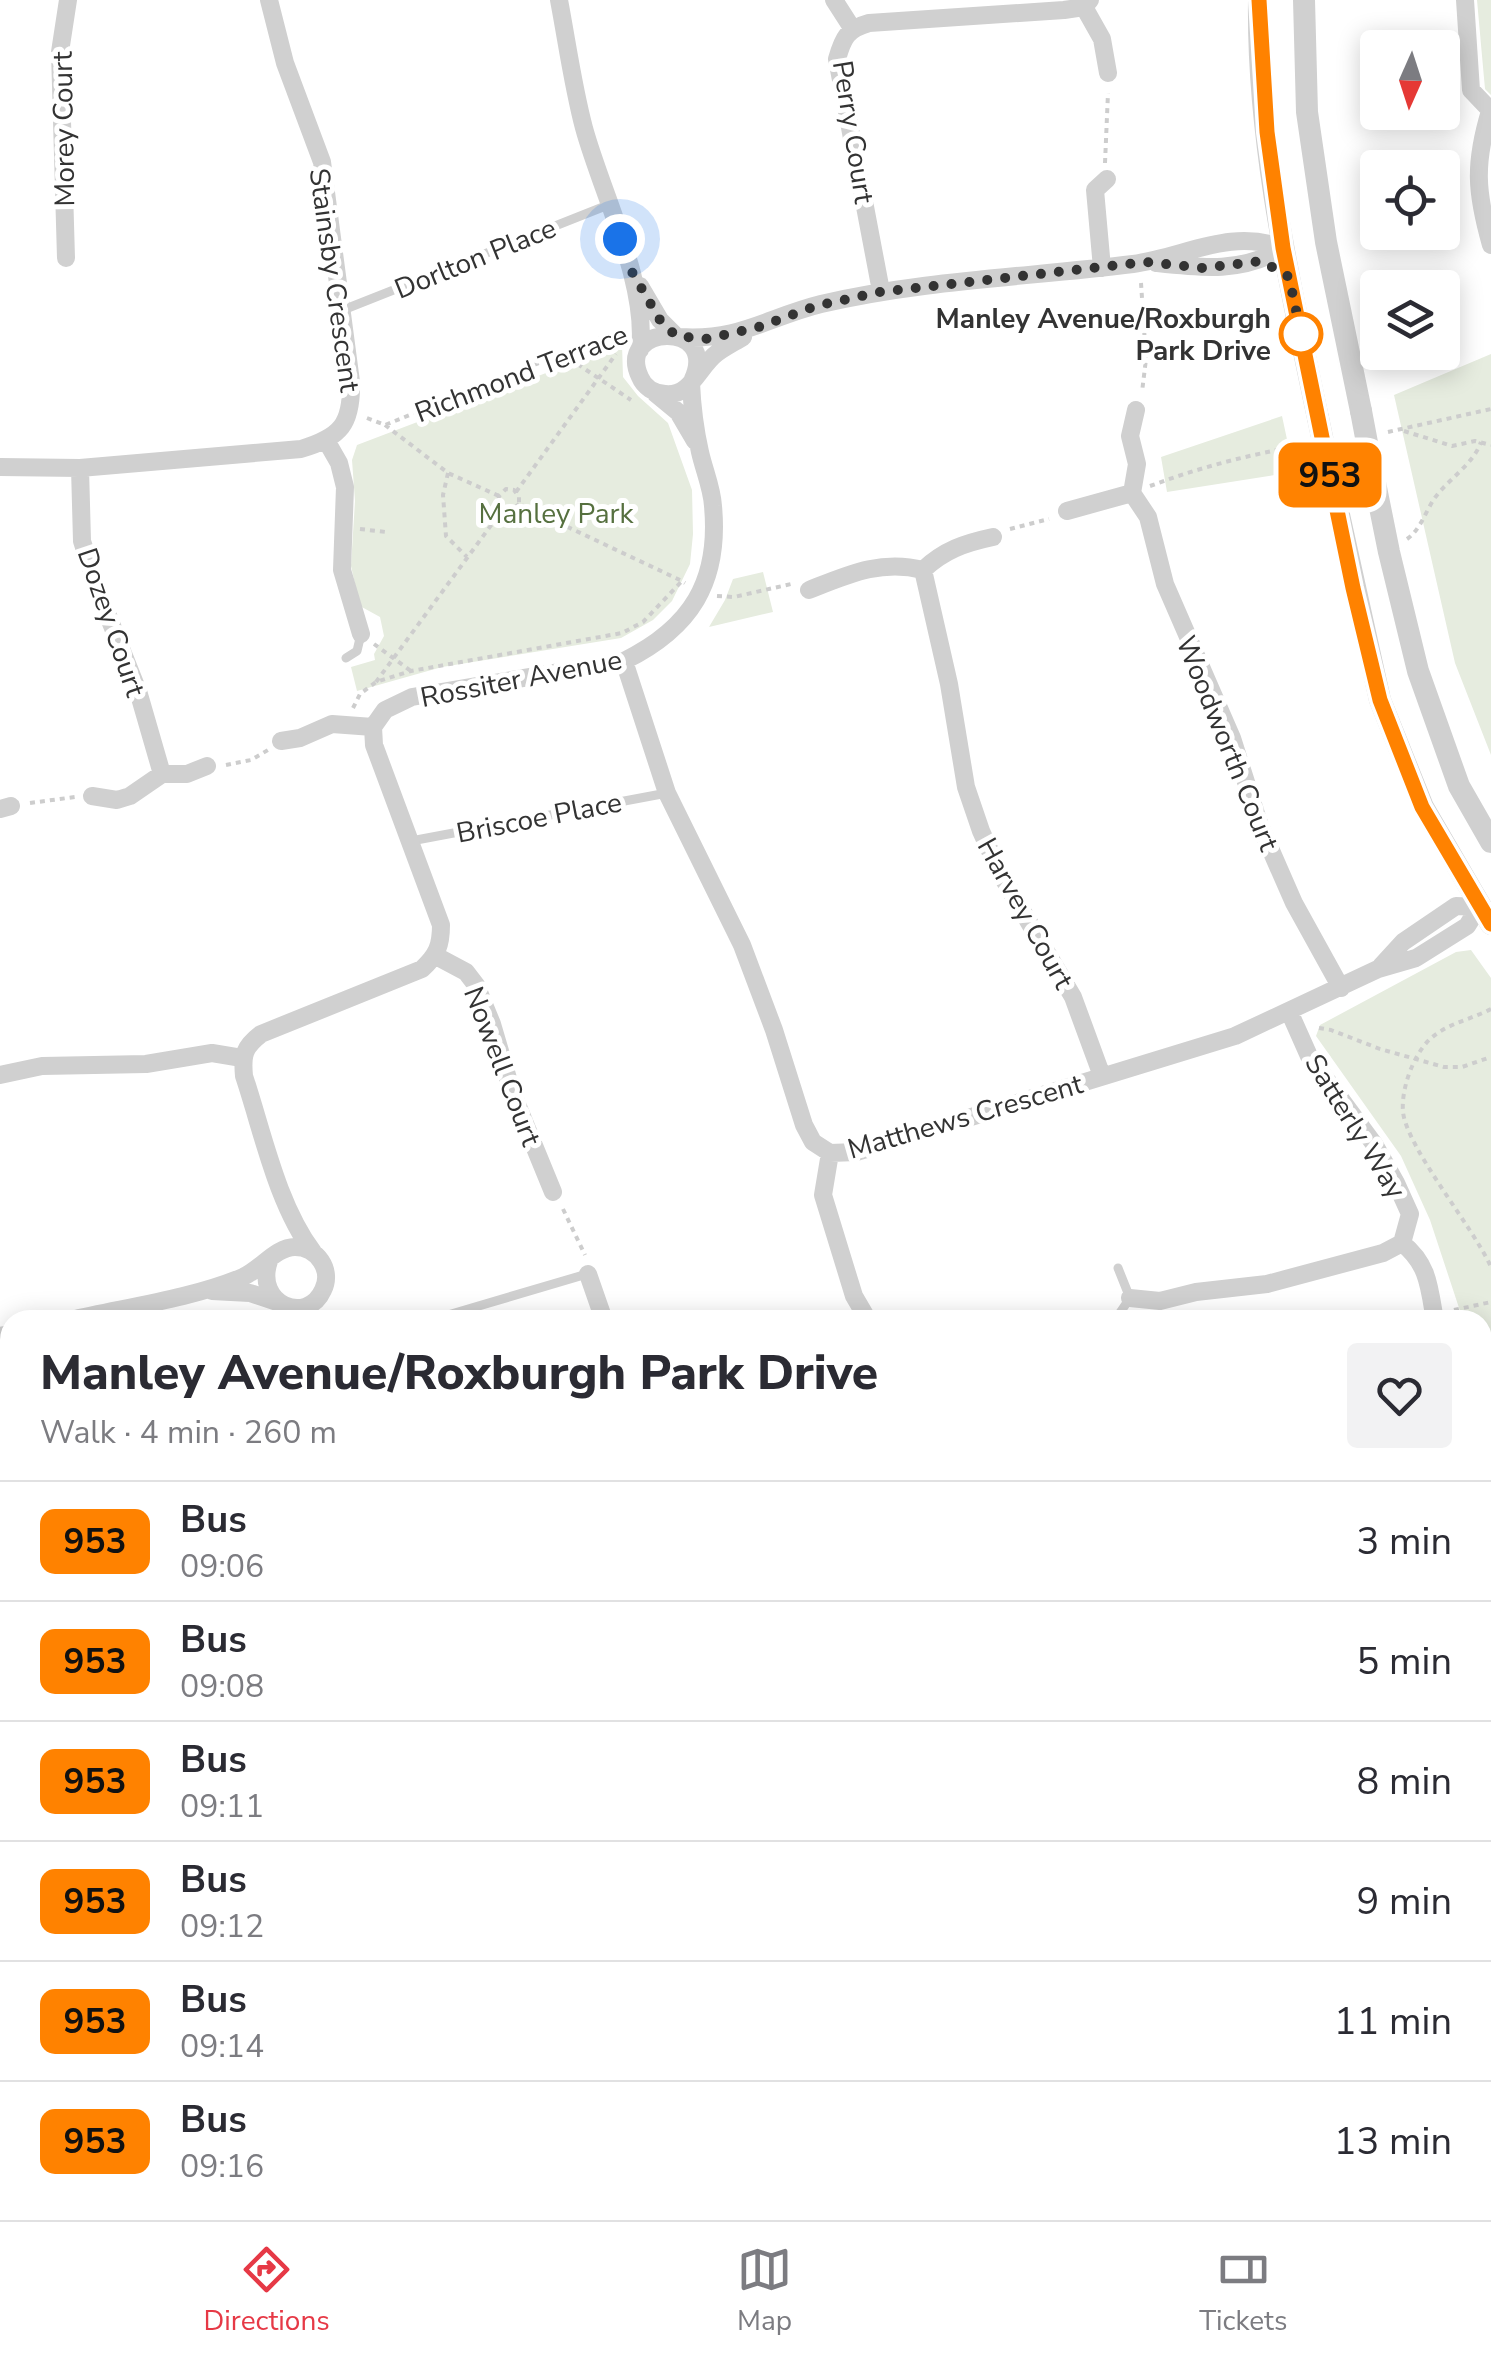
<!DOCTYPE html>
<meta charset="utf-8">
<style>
:root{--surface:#fff;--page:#f2f2f3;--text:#2b2b33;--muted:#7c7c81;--line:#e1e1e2;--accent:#e63946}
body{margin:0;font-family:"Nunito Sans",sans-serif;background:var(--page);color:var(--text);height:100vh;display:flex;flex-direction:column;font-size:38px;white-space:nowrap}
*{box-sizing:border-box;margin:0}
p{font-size:32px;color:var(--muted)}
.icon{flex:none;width:55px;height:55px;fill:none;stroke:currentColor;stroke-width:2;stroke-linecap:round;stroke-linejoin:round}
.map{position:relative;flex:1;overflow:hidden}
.drawer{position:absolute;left:0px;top:1310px;width:1492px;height:910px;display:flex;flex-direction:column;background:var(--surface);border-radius:30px 30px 0 0;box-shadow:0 5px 25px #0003}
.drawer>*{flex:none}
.badge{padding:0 20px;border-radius:15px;font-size:35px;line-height:65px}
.needle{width:65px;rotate:183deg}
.fabs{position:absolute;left:1360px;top:30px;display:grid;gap:20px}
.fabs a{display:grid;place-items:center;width:100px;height:100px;border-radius:10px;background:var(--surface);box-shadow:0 5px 25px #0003;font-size:50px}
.you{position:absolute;width:50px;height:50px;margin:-25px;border:8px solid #fff;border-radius:50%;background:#1a73e8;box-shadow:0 0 0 15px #1a73e833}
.map>.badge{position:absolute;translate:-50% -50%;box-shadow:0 0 0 5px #fff}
.round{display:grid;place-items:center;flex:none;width:105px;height:105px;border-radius:10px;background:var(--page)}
.headline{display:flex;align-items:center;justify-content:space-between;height:170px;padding:0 40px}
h1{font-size:48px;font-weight:800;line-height:75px}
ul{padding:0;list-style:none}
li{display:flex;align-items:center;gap:30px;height:120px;padding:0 40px;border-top:2px solid var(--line)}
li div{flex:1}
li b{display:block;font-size:38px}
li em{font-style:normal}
li .badge{min-width:110px;font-weight:700;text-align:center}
.menu{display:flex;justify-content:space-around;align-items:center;height:140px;border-top:2px solid var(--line);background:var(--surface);font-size:28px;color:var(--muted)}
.menu a{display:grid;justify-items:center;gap:5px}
.menu .current{color:var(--accent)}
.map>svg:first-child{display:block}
.green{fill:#e6ecdf}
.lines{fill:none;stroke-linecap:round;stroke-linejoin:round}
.path{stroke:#cdcdcd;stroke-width:4;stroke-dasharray:5 5;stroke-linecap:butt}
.service{stroke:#d0d0d0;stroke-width:9}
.minor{stroke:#d0d0d0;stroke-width:18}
.tertiary{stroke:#d0d0d0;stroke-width:22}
.tertiary-bridge{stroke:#d0d0d0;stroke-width:22}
.line-casing{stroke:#fff;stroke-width:22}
.line{stroke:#ff8200;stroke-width:15}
.walk{stroke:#333;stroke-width:10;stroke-dasharray:0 18}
.stop-dot{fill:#fff;stroke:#ff8200;stroke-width:5}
.labels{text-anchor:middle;stroke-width:10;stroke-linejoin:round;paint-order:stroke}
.street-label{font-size:28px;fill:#333;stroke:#fff}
.stop-label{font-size:28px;font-weight:bold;fill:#333;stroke:#fff;text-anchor:end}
.park-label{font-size:28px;fill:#56703f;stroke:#fff}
</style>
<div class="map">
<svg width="1491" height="2220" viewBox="0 0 1491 2220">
<rect width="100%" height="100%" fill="#fff"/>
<path class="green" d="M1477,0H1491V95L1485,89Z
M622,344L623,377L638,396L668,423L692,490L693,534L690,564L672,601L653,620L621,638L442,667L357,691L351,667L375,660L374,654L384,636L380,617L360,606L351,566L355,501L352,460L357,445Z
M1491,354V755L1455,663L1394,395Z
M1282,416L1294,472L1167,492L1161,457Z
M763,572L773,612L709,627L725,600L733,579Z
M1471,950L1491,978V1447L1483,1410L1482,1320H1463L1430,1220L1401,1156L1316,1036L1320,1025L1456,952Z"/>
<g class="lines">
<path class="path" d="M1105,163L1108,93
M1141,283L1146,359L1142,392
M561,353L631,400
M367,418L385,425L623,329
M385,425L448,473L499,496
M1404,431L1452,446L1475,441L1491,445
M1388,432L1491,409
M448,473L443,495L446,536L467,557
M1150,486C1201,467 1251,454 1305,445
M516,492L616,354
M519,504L512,510H505L498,503L499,496L506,489L514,490L519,497V504L680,580
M360,529L386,532
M1010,529L1049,519
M1407,539C1420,530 1425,513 1434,499C1448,479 1473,465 1481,442
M717,596L734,597L791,584
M374,644L411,671
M376,682L503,509
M353,708L360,694L376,682L411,671L622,633L643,622L682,581L685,583
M226,765L251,760L268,750
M30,803L75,797
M1491,1009C1470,1020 1447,1023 1429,1040C1413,1056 1401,1089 1403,1112C1407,1148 1473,1227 1491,1267
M1319,1028L1331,1030L1380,1049L1444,1067H1462L1491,1057
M563,1209L585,1255
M1454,1310L1491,1302
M1482,1998L1491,1996
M1210,2220L1248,2210"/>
<path class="service" d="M343,310L608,205
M346,658L357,651L361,634
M411,841L667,793
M431,1320L587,1274
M1115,1320L1130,1298L1118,1268"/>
<path class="minor" d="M559,0C567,42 573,87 584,128C602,194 648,283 640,350
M834,0L852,28
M1465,0L1471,90L1491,111
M1084,7L1102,39L1108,73
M1490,111C1474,164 1476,192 1491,245
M66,258L60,52L68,0
M1156,263C1201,268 1243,273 1283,248
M1102,268L1095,190L1107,179
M640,286L660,320L676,336
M881,291L837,59C843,38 847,29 869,23L1064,10L1084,7L1090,0
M680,337C740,341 768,317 821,304C923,280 1030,277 1133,264C1185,257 1230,228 1283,248
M693,379C719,320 615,324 640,377C644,387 654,393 665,394C691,397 699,366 717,353C725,347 735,342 743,337
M655,393L678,412L695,441
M1136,410L1130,436L1137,464L1132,493L1148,517L1165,584L1232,738L1259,823L1294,903L1341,988
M327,442L339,463L345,487L342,570L361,634
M0,467L80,468L301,449C341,437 352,424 351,382L322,162L285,63L269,0
M80,468L82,541L97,588L138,691L162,774
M1067,511L1132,493
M923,570L949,684L966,787L981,831L1000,873L1073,997L1102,1076
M923,570C944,550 965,543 993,537
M809,590C847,575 881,559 923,570
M624,661L667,793L742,945L774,1030L804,1125L813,1142L830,1153L857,1152L1235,1036L1378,969L1416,958L1467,926L1479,907
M281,741L300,738L332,724L373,727
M92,796L117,800L130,796L162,774H187L207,766
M0,809L11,806
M436,956L466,972L476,985L492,1024L512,1092L553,1192
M1381,966L1403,942L1456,906L1479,907
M0,1075L42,1066L146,1064L212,1053L242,1058
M830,1153L823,1195L854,1296L868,1320
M1402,1243C1427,1263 1429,1284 1434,1315
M313,1252C277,1204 263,1133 244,1076C242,1055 244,1047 261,1034L422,969C437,955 441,946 441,925L374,745L373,727L385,710L412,697L624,661C691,628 720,582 713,506C712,488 704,470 700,452C695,430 692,406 691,383
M588,1274L604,1320
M212,1291L250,1293L277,1302
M1130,1298L1160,1301L1196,1292L1267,1284L1383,1253L1402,1243L1410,1214L1396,1183L1374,1144L1309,1056L1289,1011
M71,1320C127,1307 190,1299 243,1277C261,1269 276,1247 295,1247C317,1247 333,1270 323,1290C307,1326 254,1304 269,1261
M0,1336L10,1334
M1482,1535L1491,1533
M106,2210L109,2220
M365,2210L367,2220
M622,2210L624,2220
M932,2210L935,2220"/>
<path class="tertiary" d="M1259,0C1257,141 1289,281 1318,418
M1304,0L1307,112L1326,242L1361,411
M1368,448L1389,552L1418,671L1459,786L1491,842
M1326,456L1380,700L1423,807L1491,924
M1482,2172L1491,2170
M1302,2220L1340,2210
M1460,2220L1491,2212"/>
<path class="tertiary-bridge" d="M1361,411L1368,448
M1318,418L1326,456"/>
</g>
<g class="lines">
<g class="line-casing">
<path id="line" d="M1259,0L1267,132L1283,248L1353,588L1380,700L1422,807L1491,924"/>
</g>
<use href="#line" class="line"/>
<path class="walk" d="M620,239L632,272L660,320L676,336L705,339L756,328L816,306L880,292L1146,262L1203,268L1262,261L1289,277L1301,334"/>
</g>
<circle class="stop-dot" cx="1301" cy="334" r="20"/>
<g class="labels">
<g class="street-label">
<text transform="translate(63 129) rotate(-91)" y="10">Morey Court</text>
<text transform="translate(854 132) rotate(81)" y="10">Perry Court</text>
<text transform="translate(475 258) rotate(-22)" y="10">Dorlton Place</text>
<text transform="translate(335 280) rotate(82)" y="10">Stainsby Crescent</text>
<text transform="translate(521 373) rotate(-21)" y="10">Richmond Terrace</text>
<text transform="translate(112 622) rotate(71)" y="10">Dozey Court</text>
<text transform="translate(521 678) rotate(-11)" y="10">Rossiter Avenue</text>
<text transform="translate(1228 743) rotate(68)" y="10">Woodworth Court</text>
<text transform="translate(539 817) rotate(-11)" y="10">Briscoe Place</text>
<text transform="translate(1026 913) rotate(61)" y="10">Harvey Court</text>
<text transform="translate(503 1066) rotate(69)" y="10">Nowell Court</text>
<text transform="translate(965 1116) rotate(-16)" y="10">Matthews Crescent</text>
<text transform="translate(1356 1126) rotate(58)" y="10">Satterly Way</text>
</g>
<g class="stop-label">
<text x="1271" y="328">Manley Avenue/Roxburgh<tspan x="1271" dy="32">Park Drive</tspan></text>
</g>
<g class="park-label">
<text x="556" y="523">Manley Park</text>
</g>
</g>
</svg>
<div class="fabs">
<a><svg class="needle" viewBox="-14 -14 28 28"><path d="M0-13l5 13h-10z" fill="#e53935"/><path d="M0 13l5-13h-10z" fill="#7c7c81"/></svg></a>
<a><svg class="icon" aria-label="locate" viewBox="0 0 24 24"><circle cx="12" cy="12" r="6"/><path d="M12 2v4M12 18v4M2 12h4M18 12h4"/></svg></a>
<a><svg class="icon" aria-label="layers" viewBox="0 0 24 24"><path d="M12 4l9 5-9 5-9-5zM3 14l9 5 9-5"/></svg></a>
</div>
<div class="you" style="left:620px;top:239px"></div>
<b class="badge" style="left:1330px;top:475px;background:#ff8200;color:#111">953</b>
<section class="drawer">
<div class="headline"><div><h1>Manley Avenue/Roxburgh Park Drive</h1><p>Walk · 4 min · 260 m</p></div><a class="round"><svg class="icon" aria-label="heart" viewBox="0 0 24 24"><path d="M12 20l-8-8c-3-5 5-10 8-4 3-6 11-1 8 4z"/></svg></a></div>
<ul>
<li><span class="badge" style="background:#ff8200;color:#111">953</span><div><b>Bus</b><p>09:06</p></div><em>3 min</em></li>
<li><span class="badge" style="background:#ff8200;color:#111">953</span><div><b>Bus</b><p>09:08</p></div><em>5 min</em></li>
<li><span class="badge" style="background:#ff8200;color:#111">953</span><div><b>Bus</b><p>09:11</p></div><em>8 min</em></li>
<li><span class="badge" style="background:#ff8200;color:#111">953</span><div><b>Bus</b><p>09:12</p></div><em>9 min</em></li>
<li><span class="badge" style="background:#ff8200;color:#111">953</span><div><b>Bus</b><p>09:14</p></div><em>11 min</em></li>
<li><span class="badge" style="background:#ff8200;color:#111">953</span><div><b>Bus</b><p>09:16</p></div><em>13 min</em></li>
</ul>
</section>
</div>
<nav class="menu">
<a class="current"><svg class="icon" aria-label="directions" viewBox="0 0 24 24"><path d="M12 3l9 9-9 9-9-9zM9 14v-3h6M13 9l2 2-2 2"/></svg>Directions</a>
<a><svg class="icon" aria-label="map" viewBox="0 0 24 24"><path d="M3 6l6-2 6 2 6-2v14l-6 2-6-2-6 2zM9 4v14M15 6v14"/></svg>Map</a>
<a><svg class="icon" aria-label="tickets" viewBox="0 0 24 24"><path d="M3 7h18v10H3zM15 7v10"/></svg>Tickets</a>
</nav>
